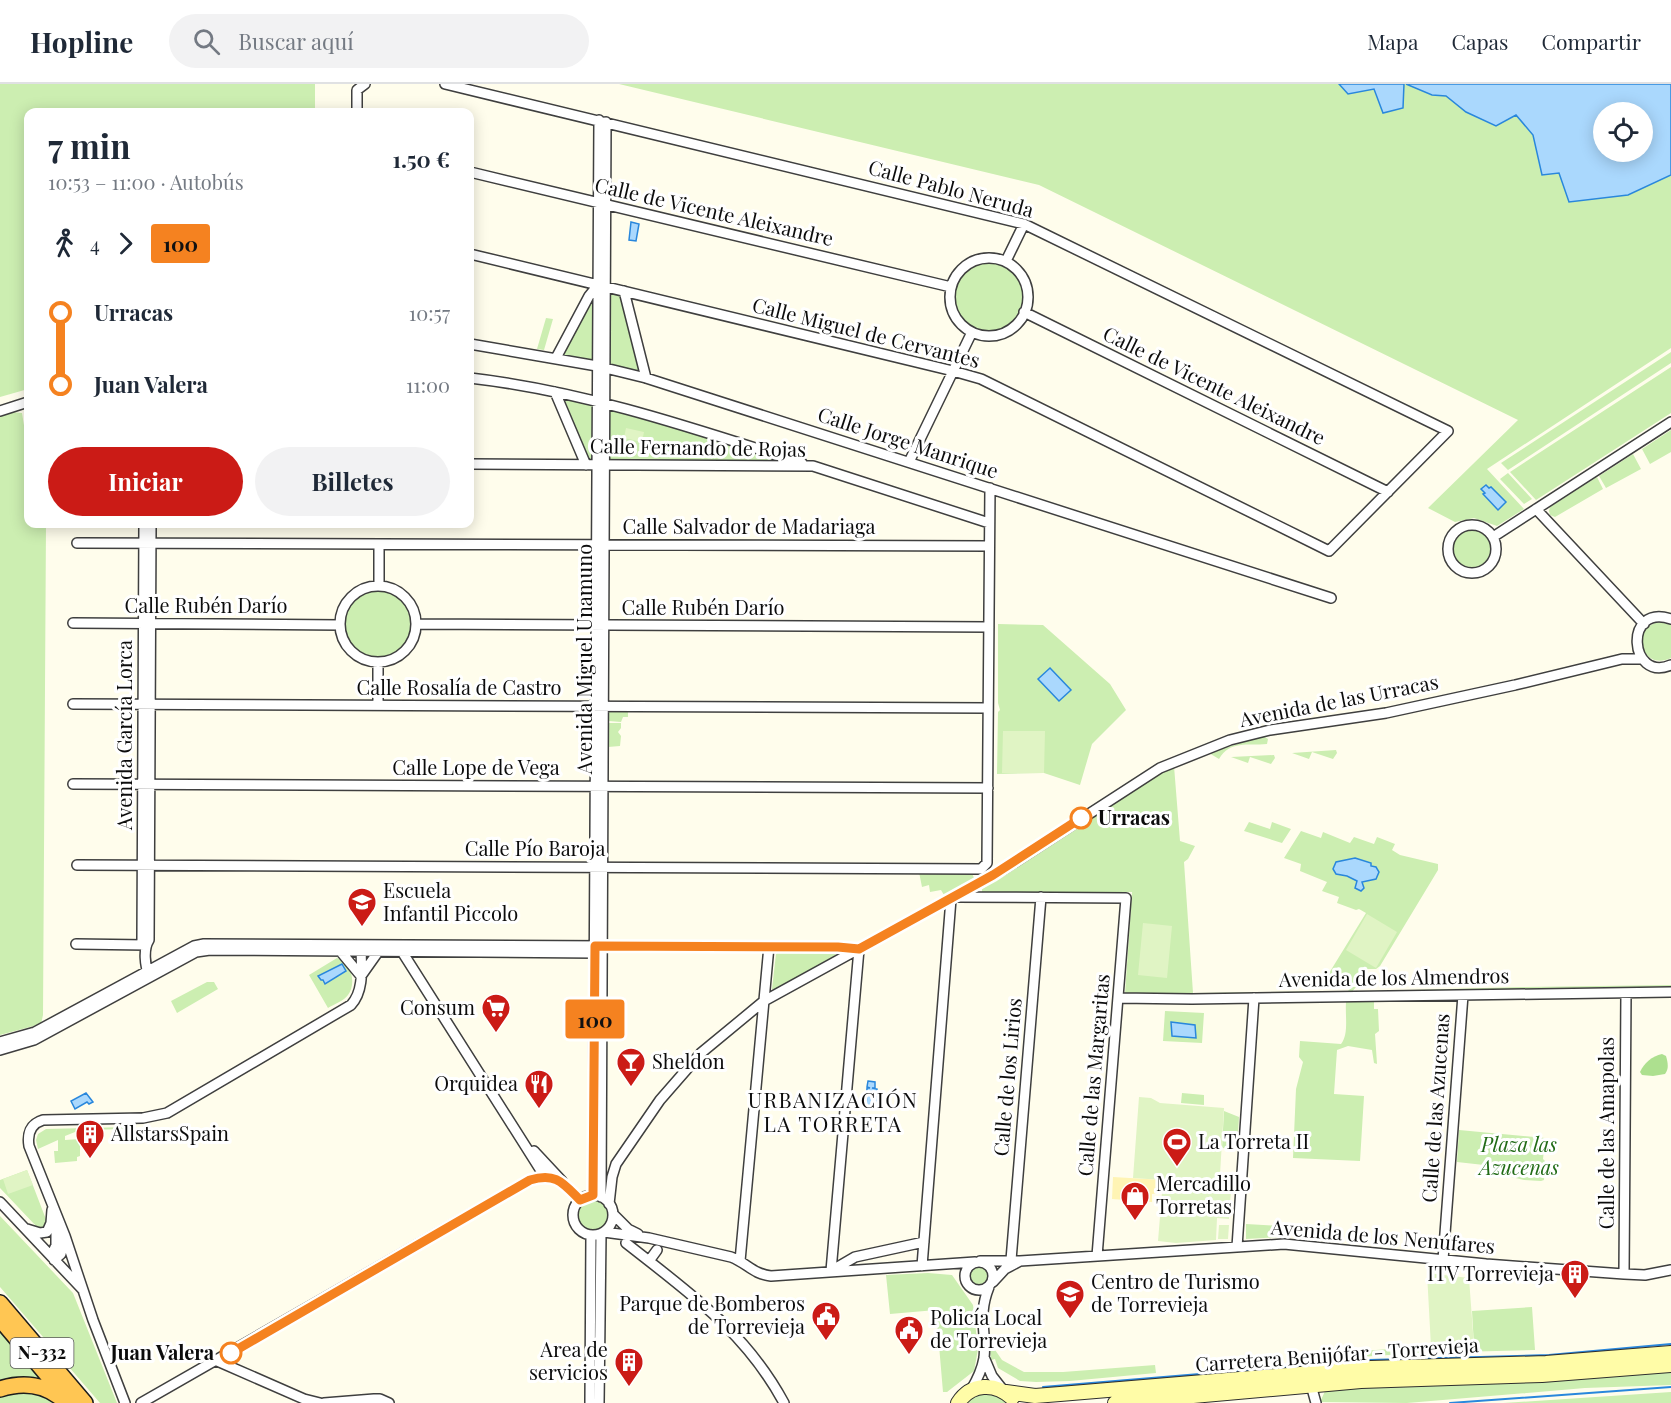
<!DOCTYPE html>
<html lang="es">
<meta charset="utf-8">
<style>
:root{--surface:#fff;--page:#f2f2f3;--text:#1f2937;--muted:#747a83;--line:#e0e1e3;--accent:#cb1b16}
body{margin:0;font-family:"Playfair Display",serif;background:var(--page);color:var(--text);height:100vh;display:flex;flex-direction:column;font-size:22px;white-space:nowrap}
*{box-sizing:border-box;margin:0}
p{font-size:20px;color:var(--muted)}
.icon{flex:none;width:33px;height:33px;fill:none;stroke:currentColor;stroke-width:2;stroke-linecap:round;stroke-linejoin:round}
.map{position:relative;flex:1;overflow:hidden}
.drawer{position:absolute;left:24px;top:24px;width:450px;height:420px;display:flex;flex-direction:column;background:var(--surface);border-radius:12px;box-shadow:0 3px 15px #0003}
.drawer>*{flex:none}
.badge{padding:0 12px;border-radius:4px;font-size:21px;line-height:39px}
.tools{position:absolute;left:1593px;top:18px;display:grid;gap:12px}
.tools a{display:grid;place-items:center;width:60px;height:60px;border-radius:50%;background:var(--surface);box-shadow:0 3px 15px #0003;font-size:30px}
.map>.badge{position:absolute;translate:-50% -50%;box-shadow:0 0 0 3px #fff}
.legs{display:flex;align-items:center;gap:9px;height:66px;padding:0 24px;font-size:20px}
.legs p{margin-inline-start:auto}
.head{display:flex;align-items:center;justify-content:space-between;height:102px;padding:0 24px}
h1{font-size:33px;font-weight:700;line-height:45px}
.action{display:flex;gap:12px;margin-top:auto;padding:12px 24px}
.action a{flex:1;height:69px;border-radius:36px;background:var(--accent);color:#fff;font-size:24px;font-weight:700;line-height:69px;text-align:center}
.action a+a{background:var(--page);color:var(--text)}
ul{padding:0 24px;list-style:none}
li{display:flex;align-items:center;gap:21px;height:72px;font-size:22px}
li i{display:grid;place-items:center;width:9px;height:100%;margin:0 8px;background:currentColor}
li i::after{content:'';width:15px;height:15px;margin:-8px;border:4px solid;border-radius:50%;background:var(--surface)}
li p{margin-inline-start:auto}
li:first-child i{background:linear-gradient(#0000 50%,currentColor 0)}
li:last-child i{background:linear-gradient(currentColor 50%,#0000 0)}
header{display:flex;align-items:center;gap:36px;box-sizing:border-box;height:84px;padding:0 30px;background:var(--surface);border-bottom:2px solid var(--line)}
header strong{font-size:28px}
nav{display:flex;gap:33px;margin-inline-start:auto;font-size:21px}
.search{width:420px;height:54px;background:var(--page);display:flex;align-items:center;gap:15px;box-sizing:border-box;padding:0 21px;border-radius:33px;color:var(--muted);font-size:22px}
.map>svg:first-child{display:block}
.green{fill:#cceeb1;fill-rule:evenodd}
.forest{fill:#ade08f}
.sand{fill:#fff4b4}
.pitch{fill:#e0f4c4}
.water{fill:#aad8fd;stroke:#2987dc;stroke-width:1.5;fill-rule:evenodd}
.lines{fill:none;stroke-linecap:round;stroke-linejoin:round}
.stream{stroke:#2987dc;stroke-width:2}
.minor-casing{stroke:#3f3f3f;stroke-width:12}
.secondary-casing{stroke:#2e2e2e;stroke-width:16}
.trunk-casing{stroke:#1d1d1d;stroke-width:18}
.minor{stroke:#fff;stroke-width:9}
.secondary{stroke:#fffca7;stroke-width:14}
.trunk{stroke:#ffc653;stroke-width:15}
.line-1-casing{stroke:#fff;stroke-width:14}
.line-1{stroke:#f58220;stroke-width:9}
.stop-1-dot{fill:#fff;stroke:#f58220;stroke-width:3}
.labels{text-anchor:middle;stroke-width:6;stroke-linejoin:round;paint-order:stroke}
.shield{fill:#fff;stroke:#555;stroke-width:1.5}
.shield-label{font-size:18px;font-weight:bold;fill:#0c0c0c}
.street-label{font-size:20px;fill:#0c0c0c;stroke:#fff}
.stop-label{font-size:20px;font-weight:bold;fill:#0c0c0c;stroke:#fff;text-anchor:start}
.poi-label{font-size:20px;fill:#0c0c0c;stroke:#fff;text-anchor:start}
.park-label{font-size:20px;font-style:italic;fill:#216b16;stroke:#fff}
.neighbourhood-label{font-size:21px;letter-spacing:1.5px;fill:#0c0c0c;stroke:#fff}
</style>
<header>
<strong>Hopline</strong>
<div class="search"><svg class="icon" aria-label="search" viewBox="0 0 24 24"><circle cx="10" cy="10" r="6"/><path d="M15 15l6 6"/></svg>Buscar aquí</div>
<nav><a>Mapa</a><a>Capas</a><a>Compartir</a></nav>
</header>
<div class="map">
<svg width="1671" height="1319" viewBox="0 0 1671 1319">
<rect width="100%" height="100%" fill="#fffdec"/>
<path class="green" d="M0,0H315V28H28V305L0,313Z
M619,0H1671V264L1487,385L1524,425L1497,442L1474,434L1455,438L1428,424L1518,336L1039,101ZM1604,28H1642V68H1604Z
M955 213a34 34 0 1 1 68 0a34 34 0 1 1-68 0Z
M609,208L621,210L640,289L609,282Z
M593,214L594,277L564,271L563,269Z
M546,234L553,235L544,266L537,265Z
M1671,268V279L1508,386L1501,379Z
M1671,283V329L1536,416L1510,388Z
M564,314L594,321L593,377L588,375Z
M609,324L776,375L777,376L610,377L608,376V325Z
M11,328L22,329L28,366V440H46L43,931L41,940L0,951V332Z
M1671,346V368L1650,380L1642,365Z
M1633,370L1641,385L1606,404L1599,392Z
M1508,389L1532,415L1524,420L1500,395Z
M1597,393L1603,405L1555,433L1550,431L1549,427L1550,423Z
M1452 465a20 20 0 1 1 40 0a20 20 0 1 1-40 0Z
M344 540a34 34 0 1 1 68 0a34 34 0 1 1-68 0Z
M1660,538L1671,541V574C1641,588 1628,543 1660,538Z
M998,540L1043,541L1110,600L1126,626L1092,660L1080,701L1044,689L997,690L998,628L1000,626L998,619Z
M609,628H628V633H623L621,638L609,637Z
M609,639H621V644L618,648L621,652L620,662L608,663Z
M1263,652L1268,655L1267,660C1247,662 1230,656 1219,675L1209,669Z
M1336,666L1337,669L1333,675L1312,668L1309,675L1292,669Z
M1274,671L1275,674L1271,680L1250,673L1248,679L1231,673Z
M1174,682L1180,757L1195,762L1188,775L1184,778L1193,909L1348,907L1352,903H1356L1351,909L1189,912L1125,910L1132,808H982V805L1127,710Z
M1249,738L1270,745L1272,738L1291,745L1282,759L1244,747Z
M1301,747L1321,754L1323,748L1350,759L1354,753L1374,760L1377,753L1395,760L1392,766L1400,771L1438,780V786L1380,882L1376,885H1364L1360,889L1359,896L1353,899H1323L1366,829L1359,825L1356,826L1337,819L1339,813L1322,807L1327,798L1300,787L1301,780L1284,774Z
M919,788L972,789L974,794L972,797L944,811L941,806L930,808L929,801L922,803Z
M778,868L835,869L836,871L774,906L772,905L776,870Z
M337,874C351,877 357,899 348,911C344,917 334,920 328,924L309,891Z
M207,898H214L218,905L177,929L171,917Z
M1671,901V903L1372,909L1374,907L1521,903Z
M1374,917V925H1378L1379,947L1375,950L1377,980L1374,979L1372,966L1348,962L1337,966L1334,1010L1364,1012L1360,1077L1293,1074L1296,1005L1303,978L1299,973L1300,957L1341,960C1349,950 1345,932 1346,918Z
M1165,927L1204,929L1202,959L1163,957Z
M1182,1009L1204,1011V1021L1181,1019Z
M1224,1027L1239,1033L1237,1065L1222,1064Z
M128,1043L129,1045L80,1046L65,1052V1056L80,1055V1072L77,1073V1077L55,1079L54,1067H58V1056L38,1065L36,1056L38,1050L46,1045Z
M1459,1046L1545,1054L1543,1075L1545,1077L1544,1096L1541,1097L1524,1096L1507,1092L1493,1082L1457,1078Z
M27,1086L47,1138L42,1144L36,1142L0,1104V1096Z
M578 1131a15 15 0 1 1 30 0a15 15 0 1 1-30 0Z
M0,1132L73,1209L117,1319H100L0,1203Z
M1246,1140L1282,1142L1280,1153L1246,1155Z
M967 1192a12 12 0 1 1 24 0a12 12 0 1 1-24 0Z
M928,1189L952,1191L973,1221L978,1265L974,1287L947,1308H943L936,1226L890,1230L886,1191Z
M1532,1223L1535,1266L1418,1269L1300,1277V1271L1406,1264L1474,1262L1472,1227Z
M0,1242L46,1296L0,1299Z
M989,1257L1002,1276L1024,1288H1063L1155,1281L1156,1289L1070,1297L1036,1298L1020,1297L998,1284L995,1275L991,1276Z
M1671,1287V1301L1585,1304L1407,1319L1320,1318L1326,1305Z
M31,1305L60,1319H0V1310Z
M983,1308L999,1311L1008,1319H964L969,1313Z
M1671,1308V1319H1503Z"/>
<path class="forest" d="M1662,970L1666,972C1668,979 1669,985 1665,990L1653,992L1642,991L1640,988C1644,979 1652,972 1662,970Z"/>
<path class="sand" d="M1113,1093L1163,1096L1162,1109L1152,1110V1118L1112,1115Z"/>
<path class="pitch" d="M626,344L644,348L642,358L624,354Z
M1003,647H1045L1044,689H1002Z
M1367,830L1397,848L1376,884L1346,866Z
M1143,839L1172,842L1167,894L1138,891Z
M1139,1013L1151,1014L1160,1019L1224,1024L1219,1107L1231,1108L1230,1118L1218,1117L1230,1119V1129H1218L1229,1130V1135L1217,1134L1216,1156L1176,1159L1158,1157L1163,1096L1133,1094Z
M27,1086L33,1101L8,1110L3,1095Z
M1219,1141H1229L1228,1155H1218Z
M1427,1189L1469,1194L1474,1262L1431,1263Z"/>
<path class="water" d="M1339,0H1404L1403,24L1383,29L1374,5L1348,10Z
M1406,0H1671V91L1628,111L1569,118L1559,89L1542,91L1533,51L1516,31L1496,42L1466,28L1446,12L1432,11ZM1604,28H1642V68H1604Z
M631,138L639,140L636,157L629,156Z
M1486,401L1489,404L1491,403L1506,418L1498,426L1483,410L1485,409L1481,405Z
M1050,584L1071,606L1059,617L1038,595Z
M1355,774L1371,779V782L1376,783L1379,788L1376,795L1362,798L1364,804L1361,807L1355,804L1357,797L1347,792L1336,790L1333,785L1336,778Z
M342,880L346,887L325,900L323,896H321L318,892Z
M1171,938L1195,941L1196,954L1172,952Z
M868,997L875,998V1004H872L877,1005L876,1018L869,1024L866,1023L867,1004H870L867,1003Z
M86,1009L93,1018L89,1020L87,1018L75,1025L71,1017Z"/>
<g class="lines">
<path class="stream" d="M1043,1303L1369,1276L1549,1271L1671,1260
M1450,1319L1671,1303"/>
<g class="minor-casing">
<path id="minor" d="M445,0L1024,140L1448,347L1329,467L981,295L953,287L470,170
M357,28V6L365,0
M470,88L951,203
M950 213a39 39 0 1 1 78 0a39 39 0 1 1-78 0Z
M1006,177L1024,140
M624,207L646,294
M1024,228L1388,408
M470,260L597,282L646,294L1331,514
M556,274L589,212L598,201
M470,294C584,307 693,344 802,379
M555,308L586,381
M0,327L28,318
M909,378L972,248
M470,380L813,382L989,439
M1536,425L1644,540
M144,440L142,856L146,861
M1448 465a24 24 0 1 1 48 0a24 24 0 1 1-48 0Z
M1493,453L1671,338
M77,459L989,462
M340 540a38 38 0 1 1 76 0a38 38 0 1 1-76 0Z
M379,502V460
M1671,535C1623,519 1629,599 1671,581
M73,539L340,541
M417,540L989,543
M378,579V621
M73,620L988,624
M73,700L988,704
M77,781L981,785L987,779L990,404
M957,813L1126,814L1097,1172
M76,860L146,861
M401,866L545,1093
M341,868L361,892
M149,891C145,882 143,865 149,856L151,440
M361,892L378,868
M1118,914L1192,915L1671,908
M0,958L35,948L194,862L204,860L838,863L859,865
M0,966L34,956L196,868L210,866L595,869
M534,1067L562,1097
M593,1111L599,36
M573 1131a20 20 0 1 1 40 0a20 20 0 1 1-40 0Z
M601,1113L606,38
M0,1118L83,1206
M609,1120L612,1093L616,1080L660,1016L701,969L764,917L1004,785L1160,684L1230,656L1270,646L1386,629L1515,601L1622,575H1642
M613,1130L628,1145L638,1150
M27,1145L40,1149L47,1148L51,1139L52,1126
M604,1148L649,1154L731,1173C747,1179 753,1190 771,1192L975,1178
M626,1159L649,1177
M1237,1163L1254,914
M657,1166L649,1177C704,1220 750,1256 784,1319
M51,1172L56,1161V1137
M54,1176L61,1170L65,1154
M1011,1176L1041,813
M1443,1176L1463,911
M740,1177L769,862
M980,1177H1020L1284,1160L1486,1180L1624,1190L1645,1191L1671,1186
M965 1192a14 14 0 1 1 28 0a14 14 0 1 1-28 0Z
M922,1182L951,815
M831,1187L859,865
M831,1187L855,1173L924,1158
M1624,1190L1626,909
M993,1198L1005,1185L1020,1177
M984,1273L992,1292L1003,1306
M217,1277L304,1315L320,1319
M1311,1301L1316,1319
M971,1306C977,1296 982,1286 984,1274C987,1247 977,1233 989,1203
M125,1319L93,1236L65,1152L29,1062C27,1050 30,1040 43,1036L143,1034L167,1029L351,921C365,906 361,881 361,861
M141,1319L530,1096C555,1088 563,1099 580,1116
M324,1319L374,1315H380L389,1319
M590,1319L591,1151
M599,1319L601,1150"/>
</g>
<g class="secondary-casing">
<path id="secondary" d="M1006,1308L1035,1312L1060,1310L1371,1284L1546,1279L1671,1269
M958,1319C971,1299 995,1298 1012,1314
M1115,1319L1361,1297L1542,1291L1671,1281"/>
</g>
<g class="trunk-casing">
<path id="trunk" d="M0,1219L85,1319
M0,1235L71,1319
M0,1305C22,1298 44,1300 62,1315"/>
</g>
<use href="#minor" class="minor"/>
<use href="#secondary" class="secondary"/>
<use href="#trunk" class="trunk"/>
</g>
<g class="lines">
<g class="line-1-casing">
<path id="line-1" d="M231,1269L530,1096C556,1088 563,1099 580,1116L593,1111L595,862L838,863L859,865L993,791L1081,734"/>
</g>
<use href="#line-1" class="line-1"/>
</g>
<defs>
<g id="school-pin" transform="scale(1.5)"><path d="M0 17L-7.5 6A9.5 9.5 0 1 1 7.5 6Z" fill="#cb1b16" stroke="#fff"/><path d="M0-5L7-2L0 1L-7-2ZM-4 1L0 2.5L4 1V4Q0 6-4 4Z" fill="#fff"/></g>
<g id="supermarket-pin" transform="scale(1.5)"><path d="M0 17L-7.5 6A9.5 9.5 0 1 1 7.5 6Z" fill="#cb1b16" stroke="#fff"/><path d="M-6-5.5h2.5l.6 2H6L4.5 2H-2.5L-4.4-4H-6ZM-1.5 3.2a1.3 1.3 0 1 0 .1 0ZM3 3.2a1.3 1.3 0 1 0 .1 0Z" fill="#fff"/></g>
<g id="bar-pin" transform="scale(1.5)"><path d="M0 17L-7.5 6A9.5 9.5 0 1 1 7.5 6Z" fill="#cb1b16" stroke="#fff"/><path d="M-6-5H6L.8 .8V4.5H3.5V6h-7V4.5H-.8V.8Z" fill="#fff"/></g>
<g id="restaurant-pin" transform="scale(1.5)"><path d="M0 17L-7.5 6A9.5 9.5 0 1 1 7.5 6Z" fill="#cb1b16" stroke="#fff"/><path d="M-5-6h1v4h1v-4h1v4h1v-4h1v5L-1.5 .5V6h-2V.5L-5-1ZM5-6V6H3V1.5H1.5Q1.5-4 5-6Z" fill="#fff"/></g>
<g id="building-pin" transform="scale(1.5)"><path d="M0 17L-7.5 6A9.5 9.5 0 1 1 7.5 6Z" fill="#cb1b16" stroke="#fff"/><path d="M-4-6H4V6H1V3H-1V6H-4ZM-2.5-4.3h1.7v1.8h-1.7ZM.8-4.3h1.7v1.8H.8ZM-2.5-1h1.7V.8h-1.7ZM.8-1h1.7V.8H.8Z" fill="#fff"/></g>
<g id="stadium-pin" transform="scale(1.5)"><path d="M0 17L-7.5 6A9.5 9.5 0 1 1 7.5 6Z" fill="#cb1b16" stroke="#fff"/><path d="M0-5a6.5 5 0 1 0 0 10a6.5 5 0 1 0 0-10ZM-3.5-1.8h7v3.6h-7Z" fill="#fff"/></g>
<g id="shop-pin" transform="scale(1.5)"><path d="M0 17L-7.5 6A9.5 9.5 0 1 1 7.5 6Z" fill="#cb1b16" stroke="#fff"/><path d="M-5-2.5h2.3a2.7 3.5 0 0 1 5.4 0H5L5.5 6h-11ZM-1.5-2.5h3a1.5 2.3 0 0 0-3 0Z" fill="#fff"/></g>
<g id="university-pin" transform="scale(1.5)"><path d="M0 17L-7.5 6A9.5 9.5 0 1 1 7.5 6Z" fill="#cb1b16" stroke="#fff"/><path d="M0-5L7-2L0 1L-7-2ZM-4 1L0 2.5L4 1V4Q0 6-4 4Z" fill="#fff"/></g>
<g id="civic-pin" transform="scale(1.5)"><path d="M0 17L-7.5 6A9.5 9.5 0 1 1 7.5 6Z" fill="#cb1b16" stroke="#fff"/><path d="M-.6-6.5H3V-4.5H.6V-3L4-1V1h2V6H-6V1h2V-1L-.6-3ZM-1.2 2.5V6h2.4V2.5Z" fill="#fff"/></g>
</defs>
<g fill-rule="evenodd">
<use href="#school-pin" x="362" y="818"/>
<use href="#supermarket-pin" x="496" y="924"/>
<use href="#bar-pin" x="631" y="978"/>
<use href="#restaurant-pin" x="539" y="1000"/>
<use href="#building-pin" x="90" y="1050"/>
<use href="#stadium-pin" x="1177" y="1058"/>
<use href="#shop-pin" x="1135" y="1112"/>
<use href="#building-pin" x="1575" y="1190"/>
<use href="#university-pin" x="1070" y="1210"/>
<use href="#civic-pin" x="826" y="1232"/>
<use href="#civic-pin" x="909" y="1246"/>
<use href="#building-pin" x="629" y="1278"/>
</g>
<g class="stop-1-dot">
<circle cx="1081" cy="734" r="10"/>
<circle cx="231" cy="1269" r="10"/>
</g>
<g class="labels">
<rect class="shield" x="10.5" y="1254" width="63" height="30" rx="4.5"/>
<g class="shield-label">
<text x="42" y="1275">N-332</text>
</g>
<g class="street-label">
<text transform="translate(951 105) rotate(15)" y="7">Calle Pablo Neruda</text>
<text transform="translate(714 128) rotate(13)" y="7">Calle de Vicente Aleixandre</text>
<text transform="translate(866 249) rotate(14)" y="7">Calle Miguel de Cervantes</text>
<text transform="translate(1214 302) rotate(26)" y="7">Calle de Vicente Aleixandre</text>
<text transform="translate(908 359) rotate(18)" y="7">Calle Jorge Manrique</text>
<text transform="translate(698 364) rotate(1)" y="7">Calle Fernando de Rojas</text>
<text x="749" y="450">Calle Salvador de Madariaga</text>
<text x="206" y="529">Calle Rubén Darío</text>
<text x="703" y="531">Calle Rubén Darío</text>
<text transform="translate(585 575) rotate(-90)" y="7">Avenida Miguel Unamuno</text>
<text x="459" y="611">Calle Rosalía de Castro</text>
<text transform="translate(1339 617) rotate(-11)" y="7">Avenida de las Urracas</text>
<text transform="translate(125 651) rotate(-90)" y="7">Avenida García Lorca</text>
<text x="476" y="691">Calle Lope de Vega</text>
<text x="535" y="772">Calle Pío Baroja</text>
<text transform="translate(1394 894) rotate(-1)" y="7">Avenida de los Almendros</text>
<text transform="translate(1094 991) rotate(-85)" y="7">Calle de las Margaritas</text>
<text transform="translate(1008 993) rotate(-85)" y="7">Calle de los Lirios</text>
<text transform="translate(1436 1024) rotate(-86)" y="7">Calle de las Azucenas</text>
<text transform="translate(1607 1049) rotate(-90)" y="7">Calle de las Amapolas</text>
<text transform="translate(1383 1153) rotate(5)" y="7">Avenida de los Nenúfares</text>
<text transform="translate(1337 1271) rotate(-4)" y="7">Carretera Benijófar - Torrevieja</text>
</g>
<g class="stop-label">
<text x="1098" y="741">Urracas</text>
<text x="214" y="1276" text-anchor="end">Juan Valera</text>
</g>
<g class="poi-label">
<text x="383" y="814">Escuela<tspan x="383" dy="23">Infantil Piccolo</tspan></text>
<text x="475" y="931" text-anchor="end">Consum</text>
<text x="652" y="985">Sheldon</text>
<text x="518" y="1007" text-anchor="end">Orquidea</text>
<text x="111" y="1057">AllstarsSpain</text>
<text x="1198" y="1065">La Torreta II</text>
<text x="1156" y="1107">Mercadillo<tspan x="1156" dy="23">Torretas</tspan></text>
<text x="1554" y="1197" text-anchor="end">ITV Torrevieja</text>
<text x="1091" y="1205">Centro de Turismo<tspan x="1091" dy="23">de Torrevieja</tspan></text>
<text x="805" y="1227" text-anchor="end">Parque de Bomberos<tspan x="805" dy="23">de Torrevieja</tspan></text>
<text x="930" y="1241">Policía Local<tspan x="930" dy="23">de Torrevieja</tspan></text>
<text x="608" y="1273" text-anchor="end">Area de<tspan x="608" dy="23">servicios</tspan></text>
</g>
<g class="park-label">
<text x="1519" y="1068">Plaza las<tspan x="1519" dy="23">Azucenas</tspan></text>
</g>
<g class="neighbourhood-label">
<text x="833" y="1024">URBANIZACIÓN<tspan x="833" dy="24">LA TORRETA</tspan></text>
</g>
</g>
</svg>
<div class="tools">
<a><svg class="icon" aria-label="locate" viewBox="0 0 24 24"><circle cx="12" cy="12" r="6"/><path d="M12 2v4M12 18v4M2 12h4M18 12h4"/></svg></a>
</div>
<b class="badge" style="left:595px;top:935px;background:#f58220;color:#111">100</b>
<section class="drawer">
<div class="head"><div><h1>7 min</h1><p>10:53 – 11:00 · Autobús</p></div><b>1.50 €</b></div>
<div class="legs"><svg class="icon" aria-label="walk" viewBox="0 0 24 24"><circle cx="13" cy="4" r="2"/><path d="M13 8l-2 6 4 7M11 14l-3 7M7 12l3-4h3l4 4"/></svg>4<svg class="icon" aria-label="forward" viewBox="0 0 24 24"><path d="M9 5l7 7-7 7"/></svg><b class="badge" style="background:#f58220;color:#111">100</b></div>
<ul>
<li><i style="color:#f58220"></i><b>Urracas</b><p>10:57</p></li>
<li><i style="color:#f58220"></i><b>Juan Valera</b><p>11:00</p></li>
</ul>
<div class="action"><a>Iniciar</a><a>Billetes</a></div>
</section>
</div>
